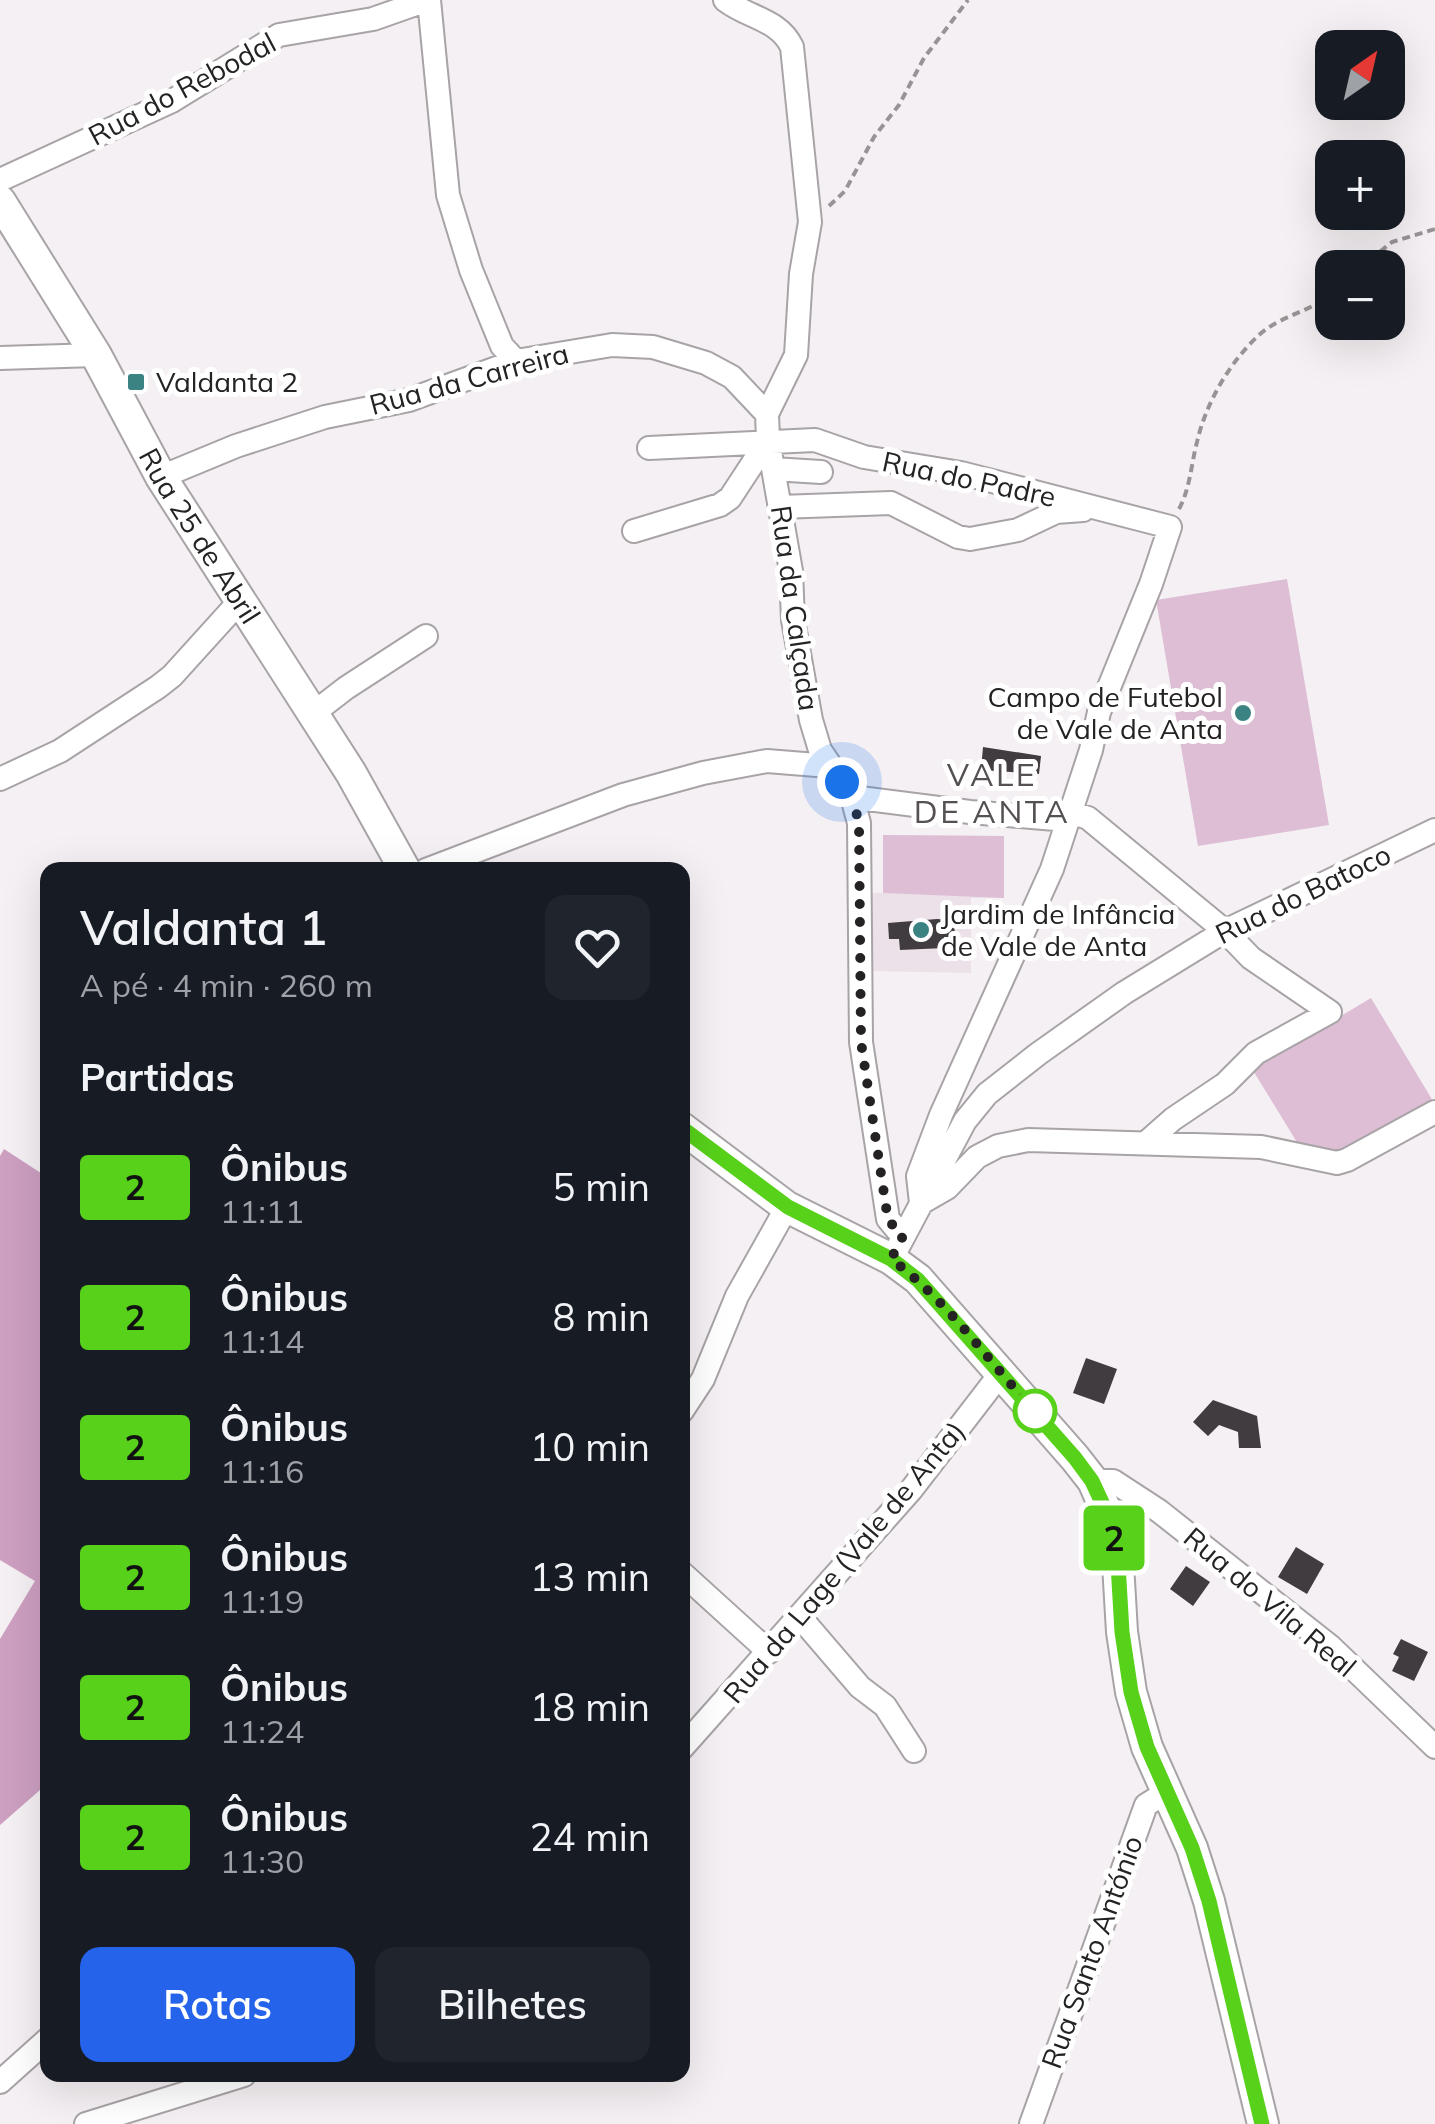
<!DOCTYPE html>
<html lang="pt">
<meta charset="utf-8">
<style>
:root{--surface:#171b24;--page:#20242c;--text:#f1f3f6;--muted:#9ea1a6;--accent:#2563eb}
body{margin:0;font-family:Mulish,sans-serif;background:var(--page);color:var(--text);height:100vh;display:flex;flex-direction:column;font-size:38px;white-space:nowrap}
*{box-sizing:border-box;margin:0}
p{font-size:32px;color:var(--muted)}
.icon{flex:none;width:55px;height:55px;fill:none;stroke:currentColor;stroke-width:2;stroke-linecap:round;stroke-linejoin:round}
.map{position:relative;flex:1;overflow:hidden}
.panel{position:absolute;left:40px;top:862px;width:650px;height:1220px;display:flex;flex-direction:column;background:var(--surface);border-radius:20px;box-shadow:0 10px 40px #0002}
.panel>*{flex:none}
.badge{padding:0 20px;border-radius:8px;font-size:35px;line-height:65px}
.needle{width:65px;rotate:34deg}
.tools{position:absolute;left:1315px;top:30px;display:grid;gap:20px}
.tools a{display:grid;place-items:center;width:90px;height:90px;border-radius:20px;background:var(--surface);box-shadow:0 10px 40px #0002;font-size:50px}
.you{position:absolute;width:50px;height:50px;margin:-25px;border:8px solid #fff;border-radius:50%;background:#1a73e8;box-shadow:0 0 0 15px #1a73e833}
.map>.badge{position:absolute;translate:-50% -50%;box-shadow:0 0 0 5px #fff}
h2{padding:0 40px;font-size:38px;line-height:90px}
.round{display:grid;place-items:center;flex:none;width:105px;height:105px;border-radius:20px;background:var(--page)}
.head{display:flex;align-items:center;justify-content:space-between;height:170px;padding:0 40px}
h1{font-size:48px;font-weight:600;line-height:75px}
.button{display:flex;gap:20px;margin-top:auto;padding:20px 40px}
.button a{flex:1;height:115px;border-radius:20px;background:var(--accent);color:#fff;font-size:40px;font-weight:600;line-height:115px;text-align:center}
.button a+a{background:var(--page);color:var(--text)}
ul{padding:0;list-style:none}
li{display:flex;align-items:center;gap:30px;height:130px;padding:0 40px}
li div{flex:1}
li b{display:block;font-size:38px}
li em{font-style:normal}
li .badge{min-width:110px;font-weight:700;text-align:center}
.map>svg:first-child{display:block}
.built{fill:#ede1e9}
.green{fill:#ddbed5}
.forest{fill:#cd9fc1}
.building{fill:#403c3f}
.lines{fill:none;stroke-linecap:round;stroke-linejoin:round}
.minor-casing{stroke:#a8a3a6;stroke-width:26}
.major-casing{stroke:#a8a3a6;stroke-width:34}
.path{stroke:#989496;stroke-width:4;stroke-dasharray:8 5;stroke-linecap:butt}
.minor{stroke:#fff;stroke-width:22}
.major{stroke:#fff;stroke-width:30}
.line-casing{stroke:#fff;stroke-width:22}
.line{stroke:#57d11a;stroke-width:15}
.walk{stroke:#242223;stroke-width:10;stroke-dasharray:0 18}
.poi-dot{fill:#3b8382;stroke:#fff;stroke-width:4}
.stop-dot{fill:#fff;stroke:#57d11a;stroke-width:5}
.labels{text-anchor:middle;stroke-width:10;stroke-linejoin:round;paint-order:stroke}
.street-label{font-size:28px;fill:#242223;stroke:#fff}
.poi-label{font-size:28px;fill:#242223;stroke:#fff;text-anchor:start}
.quarter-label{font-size:32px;letter-spacing:2.5px;fill:#545053;stroke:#fff}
</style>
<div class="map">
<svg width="1435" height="2124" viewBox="0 0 1435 2124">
<rect width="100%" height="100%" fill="#f5f0f3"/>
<path class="built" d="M883,835L1004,836V898H971V973L872,971V893H883Z"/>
<path class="green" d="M1287,579L1329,825L1198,846L1156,600Z
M883,835L1004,836V898L883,893Z
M1371,998L1433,1101L1339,1153L1298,1144L1252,1069Z"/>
<path class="forest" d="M4,1149L47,1177L48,1783L0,1825V1639L35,1581L0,1560V1156Z"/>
<path class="building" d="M983,747L1041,756L1039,774L981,770Z
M937,919L954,920L955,937H944L945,948L900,950L899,939H889L888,923Z
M1086,1358L1117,1369L1104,1404L1073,1393Z
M1213,1400L1257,1416L1261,1448H1239L1238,1432L1219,1425L1208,1436L1193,1422Z
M1296,1547L1324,1564L1307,1594L1278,1577Z
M1186,1566L1210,1582L1193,1606L1170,1589Z
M1401,1639L1428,1652L1414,1681L1392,1671L1399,1657L1393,1654Z"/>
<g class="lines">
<g class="minor-casing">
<path id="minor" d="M429,0L448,195L471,270L502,346L516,361
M725,0C748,18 779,19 792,47L810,222L801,274L796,355L767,414L768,440L791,571L793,620L811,720L820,750L852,797L859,823L861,1042L888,1219L903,1237
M0,180L172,101L279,35L373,19L427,0
M0,358L96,355
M649,448L815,440L864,457L961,473L1170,527L1151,584L1099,712L1091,750L1052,869L941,1115L918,1176L921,1203L947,1188L977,1157L998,1146L1028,1140L1261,1147L1337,1163L1347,1160L1435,1112
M773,469L821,472
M161,477L236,446L325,417L409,400L516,361L612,345L653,347L706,363L732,377L767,414
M780,507L891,503L958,537L970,539L1018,530L1056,512L1083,510
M634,531L720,505L730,498L768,440
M311,715L346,688L426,636
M0,779L60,751L158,687L172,676L239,602
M852,797L970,812L1067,820
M1070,812L1088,818L1225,931L1251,958L1330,1012L1256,1053L1225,1084L1173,1119L1148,1141
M426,870L623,795L703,773L767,761L829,766
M897,1249L965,1121L987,1094L1038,1054L1124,993L1225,931L1435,830
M682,1411L703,1379L737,1296L787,1207
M1093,1481H1113L1159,1511L1331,1647L1435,1747
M682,1573L769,1652
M800,1617L860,1687L885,1706L914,1751
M682,1748L911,1490L1001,1373
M0,2082L48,2039
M86,2124L244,2075
M1031,2124L1146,1805L1167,1792"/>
</g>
<g class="major-casing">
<g id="major">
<path id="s1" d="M0,201L96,355L161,477L351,773L405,870"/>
<path d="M682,1128L787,1207L891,1259L918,1279L1075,1458L1093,1481L1111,1522L1118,1564L1122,1632L1131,1692L1147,1747L1192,1848L1209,1901L1263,2124"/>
</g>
</g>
<path class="path" d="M829,206L845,191L874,137L899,105L924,58L968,0
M1360,268L1392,242L1435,229
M1179,509C1190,489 1191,465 1197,442C1206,403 1229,363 1259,335C1281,315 1311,312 1332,293"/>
<use href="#minor" class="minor"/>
<use href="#major" class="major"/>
</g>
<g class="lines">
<g class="line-casing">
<path id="line" d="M682,1128L788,1207L891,1259L918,1280L1075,1458L1092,1481L1111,1522L1118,1564L1122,1632L1131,1692L1147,1747L1192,1848L1209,1901L1262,2124"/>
</g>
<use href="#line" class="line"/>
<path class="walk" d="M842,782L852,797L859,823L861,1042L888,1220L903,1236L891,1259C948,1301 987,1360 1035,1411"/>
</g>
<g class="poi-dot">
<rect x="126" y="372" width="20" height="20" rx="5"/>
<circle cx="1243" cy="713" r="10"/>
<circle cx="921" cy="930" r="10"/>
</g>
<circle class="stop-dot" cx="1035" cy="1411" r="20"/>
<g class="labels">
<g class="street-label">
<text transform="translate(182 89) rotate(-28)" y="10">Rua do Rebodal</text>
<text transform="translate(469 379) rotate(-15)" y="10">Rua da Carreira</text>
<text transform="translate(969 479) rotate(12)" y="10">Rua do Padre</text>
<text dy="10" stroke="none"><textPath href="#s1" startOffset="390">Rua 25 de Abril</textPath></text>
<text transform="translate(795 608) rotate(82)" y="10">Rua da Calçada</text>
<text transform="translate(1303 894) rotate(-26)" y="10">Rua do Batoco</text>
<text transform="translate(844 1562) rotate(-50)" y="10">Rua da Lage (Vale de Anta)</text>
<text transform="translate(1270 1602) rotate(40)" y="10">Rua do Vila Real</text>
<text transform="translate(1092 1952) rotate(-70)" y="10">Rua Santo António</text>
</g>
<g class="poi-label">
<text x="156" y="392">Valdanta 2</text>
<text x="1223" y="707" text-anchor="end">Campo de Futebol<tspan x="1223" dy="32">de Vale de Anta</tspan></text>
<text x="941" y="924">Jardim de Infância<tspan x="941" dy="32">de Vale de Anta</tspan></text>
</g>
<g class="quarter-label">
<text x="992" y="786">VALE<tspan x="992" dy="37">DE ANTA</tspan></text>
</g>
</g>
</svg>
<div class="tools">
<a><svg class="needle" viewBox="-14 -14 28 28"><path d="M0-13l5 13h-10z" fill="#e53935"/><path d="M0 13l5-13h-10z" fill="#9ea1a6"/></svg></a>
<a>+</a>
<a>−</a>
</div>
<div class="you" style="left:842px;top:782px"></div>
<b class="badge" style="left:1114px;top:1538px;background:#57d11a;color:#111">2</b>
<section class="panel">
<div class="head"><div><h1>Valdanta 1</h1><p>A pé · 4 min · 260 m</p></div><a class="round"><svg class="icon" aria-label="heart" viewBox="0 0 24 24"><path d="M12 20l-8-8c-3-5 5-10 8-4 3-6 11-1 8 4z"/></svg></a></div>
<h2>Partidas</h2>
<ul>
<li><span class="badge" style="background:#57d11a;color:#111">2</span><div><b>Ônibus</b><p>11:11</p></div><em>5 min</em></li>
<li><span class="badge" style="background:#57d11a;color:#111">2</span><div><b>Ônibus</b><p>11:14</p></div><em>8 min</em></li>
<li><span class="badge" style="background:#57d11a;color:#111">2</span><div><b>Ônibus</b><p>11:16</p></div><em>10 min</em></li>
<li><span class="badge" style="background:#57d11a;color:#111">2</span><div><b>Ônibus</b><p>11:19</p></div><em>13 min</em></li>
<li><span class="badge" style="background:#57d11a;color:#111">2</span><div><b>Ônibus</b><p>11:24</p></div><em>18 min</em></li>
<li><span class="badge" style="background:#57d11a;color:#111">2</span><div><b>Ônibus</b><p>11:30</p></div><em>24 min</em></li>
</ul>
<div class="button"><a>Rotas</a><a>Bilhetes</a></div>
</section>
</div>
